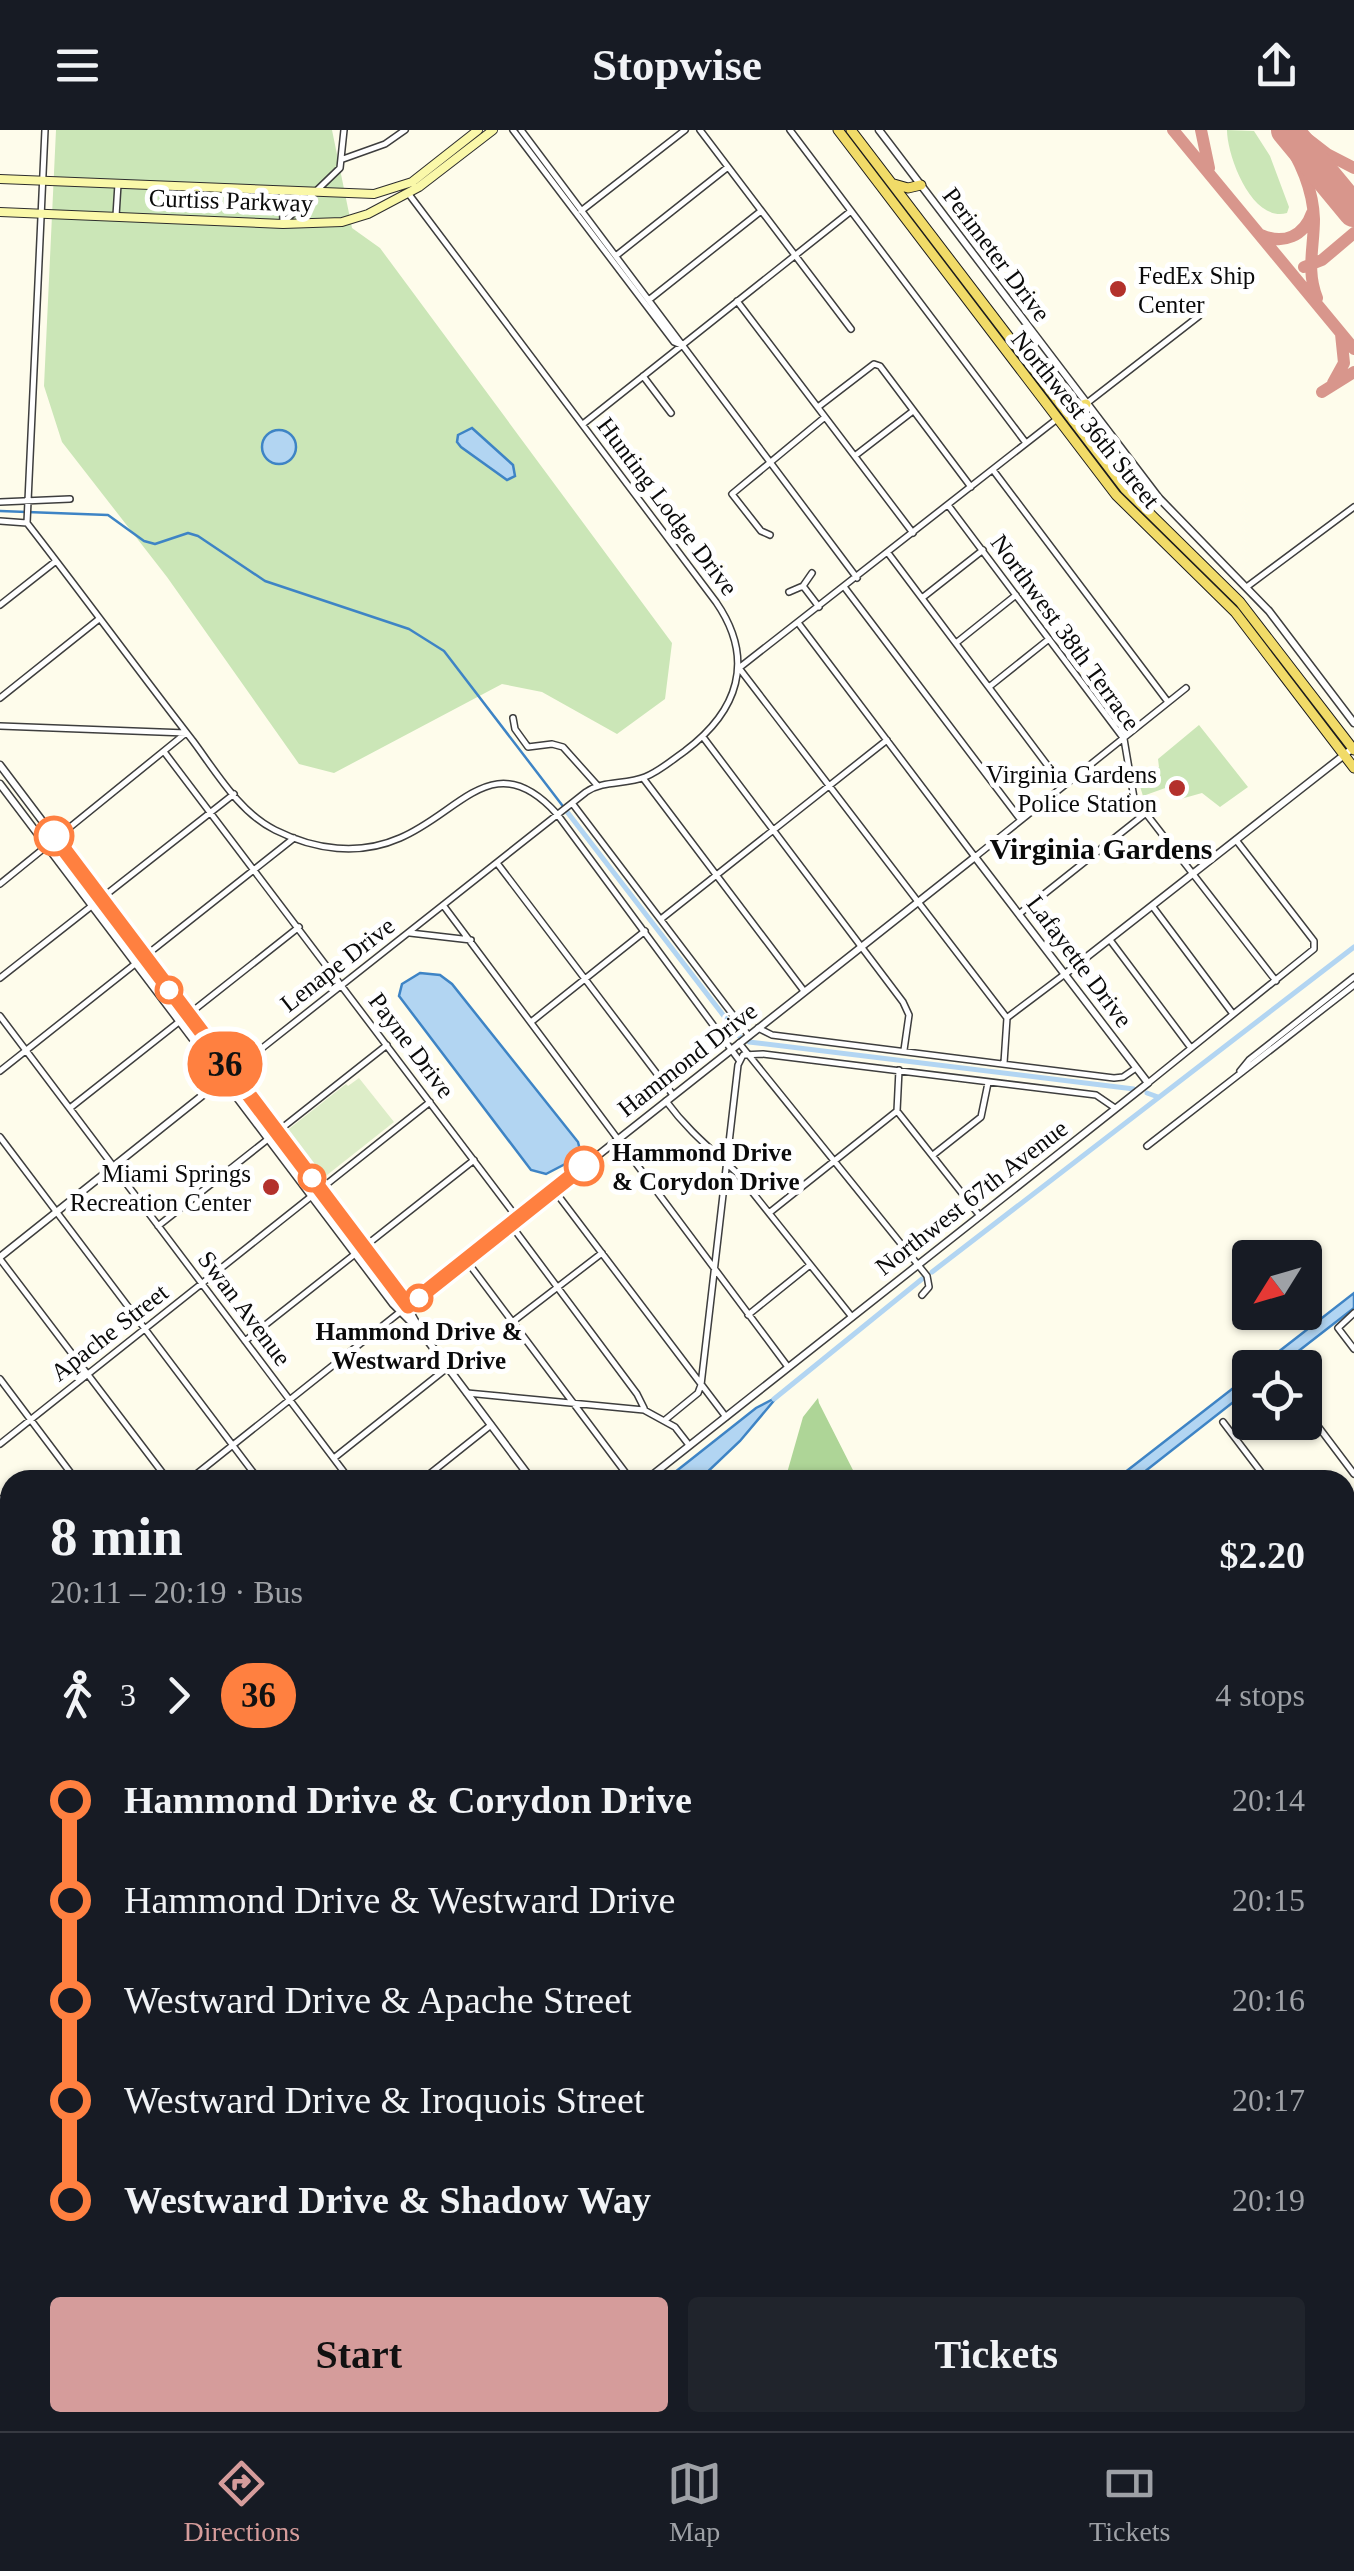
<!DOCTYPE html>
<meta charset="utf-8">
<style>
:root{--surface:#171b24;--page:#20242c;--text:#f1f3f6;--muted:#9ea1a6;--line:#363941;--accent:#d59c9b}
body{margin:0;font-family:"Times New Roman",serif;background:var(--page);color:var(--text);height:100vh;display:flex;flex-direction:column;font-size:38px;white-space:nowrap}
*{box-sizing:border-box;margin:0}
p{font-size:32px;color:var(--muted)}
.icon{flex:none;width:55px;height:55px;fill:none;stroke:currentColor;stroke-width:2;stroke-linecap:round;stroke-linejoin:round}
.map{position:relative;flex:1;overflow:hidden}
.details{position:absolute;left:0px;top:1340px;width:1355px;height:962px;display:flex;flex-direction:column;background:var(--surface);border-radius:30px 30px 0 0;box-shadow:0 2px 8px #0004}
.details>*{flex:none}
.badge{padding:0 20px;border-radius:32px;font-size:35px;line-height:65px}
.needle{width:65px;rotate:233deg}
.controls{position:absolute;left:1232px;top:1110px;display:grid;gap:20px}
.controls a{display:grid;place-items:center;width:90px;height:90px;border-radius:10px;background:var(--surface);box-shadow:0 2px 8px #0004;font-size:50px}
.map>.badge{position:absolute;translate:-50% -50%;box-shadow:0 0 0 5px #fff}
.legs{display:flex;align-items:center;gap:15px;height:110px;padding:0 50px;font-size:32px}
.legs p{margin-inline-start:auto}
.headline{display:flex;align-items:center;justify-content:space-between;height:170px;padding:0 50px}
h1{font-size:55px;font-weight:700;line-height:75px}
.cta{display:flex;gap:20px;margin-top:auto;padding:20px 50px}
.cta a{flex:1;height:115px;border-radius:10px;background:var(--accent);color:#111;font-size:40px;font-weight:700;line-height:115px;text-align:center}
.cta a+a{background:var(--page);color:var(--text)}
ul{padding:0 50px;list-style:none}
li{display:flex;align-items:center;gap:35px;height:100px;font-size:38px}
li i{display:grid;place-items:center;width:15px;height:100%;margin:0 12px;background:currentColor}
li i::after{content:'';width:25px;height:25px;margin:-12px;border:8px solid;border-radius:50%;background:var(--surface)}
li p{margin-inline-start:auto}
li:first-child i{background:linear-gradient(#0000 50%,currentColor 0)}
li:last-child i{background:linear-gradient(currentColor 50%,#0000 0)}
header{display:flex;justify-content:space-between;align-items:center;height:130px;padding:0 50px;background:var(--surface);font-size:45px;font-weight:700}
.tab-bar{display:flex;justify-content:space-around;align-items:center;height:140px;border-top:2px solid var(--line);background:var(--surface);font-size:28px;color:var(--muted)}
.tab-bar a{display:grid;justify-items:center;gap:5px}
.tab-bar .current{color:var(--accent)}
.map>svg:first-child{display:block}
.green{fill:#cbe6b7}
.forest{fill:#aed597}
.pitch{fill:#ddedc8}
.water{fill:#b2d5f2;stroke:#3e84c5;stroke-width:2.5}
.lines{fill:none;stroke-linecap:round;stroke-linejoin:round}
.stream{stroke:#3e84c5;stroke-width:2.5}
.canal{stroke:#b2d5f2;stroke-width:5}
.taxiway{stroke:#d8968c;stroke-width:12}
.runway{stroke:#d8968c;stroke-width:32}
.minor-casing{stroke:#3e3e3e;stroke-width:8}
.tertiary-casing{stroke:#3e3e3e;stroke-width:9}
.secondary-casing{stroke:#2d2d2d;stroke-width:10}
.primary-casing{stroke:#1c1c1c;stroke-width:11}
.motorway-casing{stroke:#1c1c1c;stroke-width:14}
.minor{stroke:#fff;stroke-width:5}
.tertiary{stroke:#fff;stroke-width:6}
.secondary{stroke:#faf8a9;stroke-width:8}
.primary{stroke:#f1db68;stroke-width:9}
.motorway{stroke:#eca95b;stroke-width:11}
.line-1-casing{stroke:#fff;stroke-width:22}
.line-1{stroke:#ff8040;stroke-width:15}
.poi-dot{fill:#b3312c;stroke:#fff;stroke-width:4}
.stop-1-dot{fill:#fff;stroke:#ff8040;stroke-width:5}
.labels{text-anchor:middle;stroke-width:10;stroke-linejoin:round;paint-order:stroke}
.street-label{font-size:25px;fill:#0b0b0b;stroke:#fff}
.poi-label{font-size:25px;fill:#0b0b0b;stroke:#fff;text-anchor:end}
.stop-label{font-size:25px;font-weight:bold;fill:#0b0b0b;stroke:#fff;text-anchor:start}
.quarter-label{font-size:30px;font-weight:bold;fill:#0b0b0b;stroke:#fff}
</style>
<header><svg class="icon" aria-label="menu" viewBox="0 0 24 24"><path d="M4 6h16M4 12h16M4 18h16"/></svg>Stopwise<svg class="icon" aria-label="share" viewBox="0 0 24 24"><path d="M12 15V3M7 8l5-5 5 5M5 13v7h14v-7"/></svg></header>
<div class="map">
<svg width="1354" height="2301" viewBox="0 0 1354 2301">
<rect width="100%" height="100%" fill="#fefceb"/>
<path class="green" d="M56,0H332L352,98L380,118L672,513L665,569L617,604L542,562L502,554L334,643L299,634L167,447L62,312L44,256Z
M1227,0L1254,1L1270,26L1289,77L1287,83C1252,93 1227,26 1227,0Z
M1199,595L1248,657L1220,677L1202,663L1177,670L1168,657L1143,666L1137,647L1159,637L1158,629Z"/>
<path class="forest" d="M818,1268L819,1273L858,1350H785L803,1287Z"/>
<path class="pitch" d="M359,948L394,992L322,1049L285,1002L346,954L348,956Z"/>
<path class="water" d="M472,298L513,335L515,346L507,350L461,317L457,312L458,305Z
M262 317a17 17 0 1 1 34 0a17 17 0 1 1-34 0Z
M420,843L440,845L452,854L578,1012L580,1020L567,1033L546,1044L531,1040L399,866L402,854Z
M1354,1163V1178L1278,1237H1259Z
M1250,1245V1259L1134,1350H1115Z
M777,1267L740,1311L699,1350H665L756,1278Z"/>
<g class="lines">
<path class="stream" d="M0,381L108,385L144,411L155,414L188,403L198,406L265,451L409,499L444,521L562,675"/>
<path class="canal" d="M568,683L740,907
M749,912L1134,959
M1147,963L1158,967
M932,1142L1354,817
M774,1269L922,1149
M676,2292L682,2301"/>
<path class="taxiway" d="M1173,0L1354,219
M1201,0L1209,38
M1280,0C1298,26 1313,57 1314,89C1314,118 1306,140 1317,168
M1296,0L1327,24L1354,38
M1261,105C1284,115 1304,106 1312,83
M1304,137L1322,130L1354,103
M1333,253L1344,233L1341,204
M1322,262L1354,242"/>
<path class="runway" d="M1287,0L1354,81"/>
<g class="minor-casing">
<path id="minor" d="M513,0L674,212L681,215
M521,0L857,448
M700,0L851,199
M790,0L1026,313
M343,29L385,14L405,0
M282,61L283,93
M581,81L685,0
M116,86L118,54
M284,92L340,38L344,0
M617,125L728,37
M650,169L761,81
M737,171L913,403
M643,246L671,283
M1087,273L1199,186
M818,277L874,234L880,236L971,357
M583,294L851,81
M856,325L913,281
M993,340L1168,572
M0,372L70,369
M948,375L1124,609L1134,668L1276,851
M0,391L27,393
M27,393C83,465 137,539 193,611C216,642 240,683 275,700C315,720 359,726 400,708C460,683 494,614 557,684L739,930
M27,393L45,0
M770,405L761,401L732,364L825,287
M888,423L1063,656
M803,456L819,477
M1248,456L1354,377
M845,458L1020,689
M789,462L803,456L812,443
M922,468L983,420
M0,475L56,431
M799,494L975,727L1186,558
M956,513L1016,465
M989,557L1049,509
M0,568L99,489
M513,588L515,599L528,617L552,614L563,617L597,655
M0,596L186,603
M703,607L903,872L909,885L904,920
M165,623L518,1089
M643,648L804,861
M572,673L749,906
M497,733L673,965
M0,754L186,603
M443,775L788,1237
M1153,777L1233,884
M1019,784L1146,683
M661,789L887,610
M410,803L471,810
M1110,810L1191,918
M0,848L234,664
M0,886L350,1350
M1008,887L1065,844
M531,892L645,801
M758,898L772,905L1114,948L1123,947L1136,938
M739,913L927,1146L929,1157L922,1165
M1004,933L1007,888L739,538L1057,289
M0,941L294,708
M1240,941L1249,930L1354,847
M223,949L586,662C604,650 625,655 645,647C660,641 672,630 685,621C738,581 756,530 716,472L408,63
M1148,953L1314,819V811L1236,710
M666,971C688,1001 710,1018 737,1043L852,1187
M70,978L299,797
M897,981L980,1086
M0,1007L259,1350
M1147,1016L1354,855
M933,1025L981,987L988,953
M554,1060L726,1287
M769,1083L897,981L899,940
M511,1095L637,1264L644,1278
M158,1096L387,915
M0,1129L168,1350
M466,1130L631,1350
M1354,1183L1338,1198L1354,1219
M748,1185L810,1135
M511,1193L602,1123
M245,1211L474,1030
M0,1249L76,1350
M467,1263L644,1280L675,1297L689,1315
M1305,1279L1354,1344
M665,1290L698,1263L701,1255L738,935L743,925L763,924L1096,965L1115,978
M1223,1292L1267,1350
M0,1314L430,972
M334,1328L447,1238
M189,1350L400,1182
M422,1350L491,1295
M0,1369L10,1382
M1345,1452L1354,1464
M0,1491L10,1504
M1345,1573L1354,1585
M0,1611L10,1624
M0,1686L10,1678
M1345,1695L1354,1707
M0,1733L10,1747
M1345,1733L1354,1725
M1345,1816L1354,1828
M1345,1938L1354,1950
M1345,2191L1354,2203
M1345,2257L1354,2249
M50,2292L57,2301
M294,2292L298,2301
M376,2292L382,2301
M420,2292L427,2301
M881,2292L888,2301
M970,2292L976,2301
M1061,2292L1068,2301
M1242,2292L1248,2301
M12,2301L14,2292
M165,2301L176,2292
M1289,2301L1300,2292"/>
</g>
<g class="tertiary-casing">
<path id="tertiary" d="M879,0L1159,368L1269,481L1354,593
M0,635L401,1166L419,1198
M0,654L393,1174L422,1203L532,1350
M1065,844L1353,618
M0,1127L223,949
M400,1182L975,727L1148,953L646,1350
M0,1863L10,1855
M1345,1919L1354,1911
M866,2301L876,2292"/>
</g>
<g class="secondary-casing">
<path id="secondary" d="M0,49L374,64L412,52L478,0
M0,82L283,94L342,92L368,84L419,57L493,0
M1345,1540L1354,1533
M1345,1555L1354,1548
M694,2292L700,2301
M388,2301L398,2292
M406,2301L417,2292"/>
</g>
<g class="primary-casing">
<path id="primary" d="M838,0L1116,365L1235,482L1354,638
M851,0L1125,359L1240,472L1354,620
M894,54L908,58L921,55
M1061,274L1075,278L1086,274"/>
</g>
<g class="motorway-casing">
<path id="motorway" d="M1345,2278L1354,2271
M1326,2301L1336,2292
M1340,2301L1354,2290"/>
</g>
<use href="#minor" class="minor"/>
<use href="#tertiary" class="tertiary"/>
<use href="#secondary" class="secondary"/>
<use href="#primary" class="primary"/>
<use href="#motorway" class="motorway"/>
</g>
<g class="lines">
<g class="line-1-casing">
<path id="line-1" d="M54,706L408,1176L584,1036"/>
</g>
<use href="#line-1" class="line-1"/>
</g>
<g class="poi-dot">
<circle cx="1118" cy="159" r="10"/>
<circle cx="1177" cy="658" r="10"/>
<circle cx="271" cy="1057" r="10"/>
</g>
<g class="stop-1-dot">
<circle cx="54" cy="706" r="18"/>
<circle cx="169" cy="860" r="12"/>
<circle cx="584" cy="1036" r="18"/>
<circle cx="312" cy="1048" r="12"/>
<circle cx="419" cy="1168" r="12"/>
</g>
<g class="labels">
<g class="street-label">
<text transform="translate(231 70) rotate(2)" y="9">Curtiss Parkway</text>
<text transform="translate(997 124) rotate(53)" y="9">Perimeter Drive</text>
<text transform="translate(1086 289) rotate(51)" y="9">Northwest 36th Street</text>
<text transform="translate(668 376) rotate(53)" y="9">Hunting Lodge Drive</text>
<text transform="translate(1066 502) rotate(54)" y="9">Northwest 38th Terrace</text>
<text transform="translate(1080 831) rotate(53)" y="9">Lafayette Drive</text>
<text transform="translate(337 834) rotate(-38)" y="9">Lenape Drive</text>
<text transform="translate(412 915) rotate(53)" y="9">Payne Drive</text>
<text transform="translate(687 929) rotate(-38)" y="9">Hammond Drive</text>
<text transform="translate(971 1067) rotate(-38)" y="9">Northwest 67th Avenue</text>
<text transform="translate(245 1178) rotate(53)" y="9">Swan Avenue</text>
<text transform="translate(109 1202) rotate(-38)" y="9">Apache Street</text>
</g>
<g class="poi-label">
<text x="1138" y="154" text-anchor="start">FedEx Ship<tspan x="1138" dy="29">Center</tspan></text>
<text x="1157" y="653">Virginia Gardens<tspan x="1157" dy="29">Police Station</tspan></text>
<text x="251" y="1052">Miami Springs<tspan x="251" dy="29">Recreation Center</tspan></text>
</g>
<g class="stop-label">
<text x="612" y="1031">Hammond Drive<tspan x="612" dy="29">&amp; Corydon Drive</tspan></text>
<text x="419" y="1210" text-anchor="middle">Hammond Drive &amp;<tspan x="419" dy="29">Westward Drive</tspan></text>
</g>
<g class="quarter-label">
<text x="1101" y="729">Virginia Gardens</text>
</g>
</g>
</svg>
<div class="controls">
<a><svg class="needle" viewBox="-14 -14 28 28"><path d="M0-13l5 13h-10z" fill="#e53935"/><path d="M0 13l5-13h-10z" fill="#9ea1a6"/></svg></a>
<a><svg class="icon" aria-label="locate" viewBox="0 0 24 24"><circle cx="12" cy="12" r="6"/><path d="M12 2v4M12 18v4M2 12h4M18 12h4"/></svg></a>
</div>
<b class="badge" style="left:225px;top:934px;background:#ff8040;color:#111">36</b>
<section class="details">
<div class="headline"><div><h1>8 min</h1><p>20:11 – 20:19 · Bus</p></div><b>$2.20</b></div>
<div class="legs"><svg class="icon" aria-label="walk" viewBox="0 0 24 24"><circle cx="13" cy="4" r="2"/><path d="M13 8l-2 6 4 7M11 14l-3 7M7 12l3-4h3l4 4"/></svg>3<svg class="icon" aria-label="forward" viewBox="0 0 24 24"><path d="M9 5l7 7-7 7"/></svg><b class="badge" style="background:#ff8040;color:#111">36</b><p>4 stops</p></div>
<ul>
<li><i style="color:#ff8040"></i><b>Hammond Drive &amp; Corydon Drive</b><p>20:14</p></li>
<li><i style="color:#ff8040"></i><span>Hammond Drive &amp; Westward Drive</span><p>20:15</p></li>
<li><i style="color:#ff8040"></i><span>Westward Drive &amp; Apache Street</span><p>20:16</p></li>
<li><i style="color:#ff8040"></i><span>Westward Drive &amp; Iroquois Street</span><p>20:17</p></li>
<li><i style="color:#ff8040"></i><b>Westward Drive &amp; Shadow Way</b><p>20:19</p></li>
</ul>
<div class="cta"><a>Start</a><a>Tickets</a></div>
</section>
</div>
<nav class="tab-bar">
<a class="current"><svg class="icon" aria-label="directions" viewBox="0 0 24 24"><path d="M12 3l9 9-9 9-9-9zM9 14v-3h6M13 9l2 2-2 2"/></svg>Directions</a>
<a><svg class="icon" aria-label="map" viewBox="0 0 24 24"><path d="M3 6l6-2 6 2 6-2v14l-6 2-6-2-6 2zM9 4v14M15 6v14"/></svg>Map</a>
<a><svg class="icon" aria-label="tickets" viewBox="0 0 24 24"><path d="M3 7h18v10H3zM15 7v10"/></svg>Tickets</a>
</nav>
